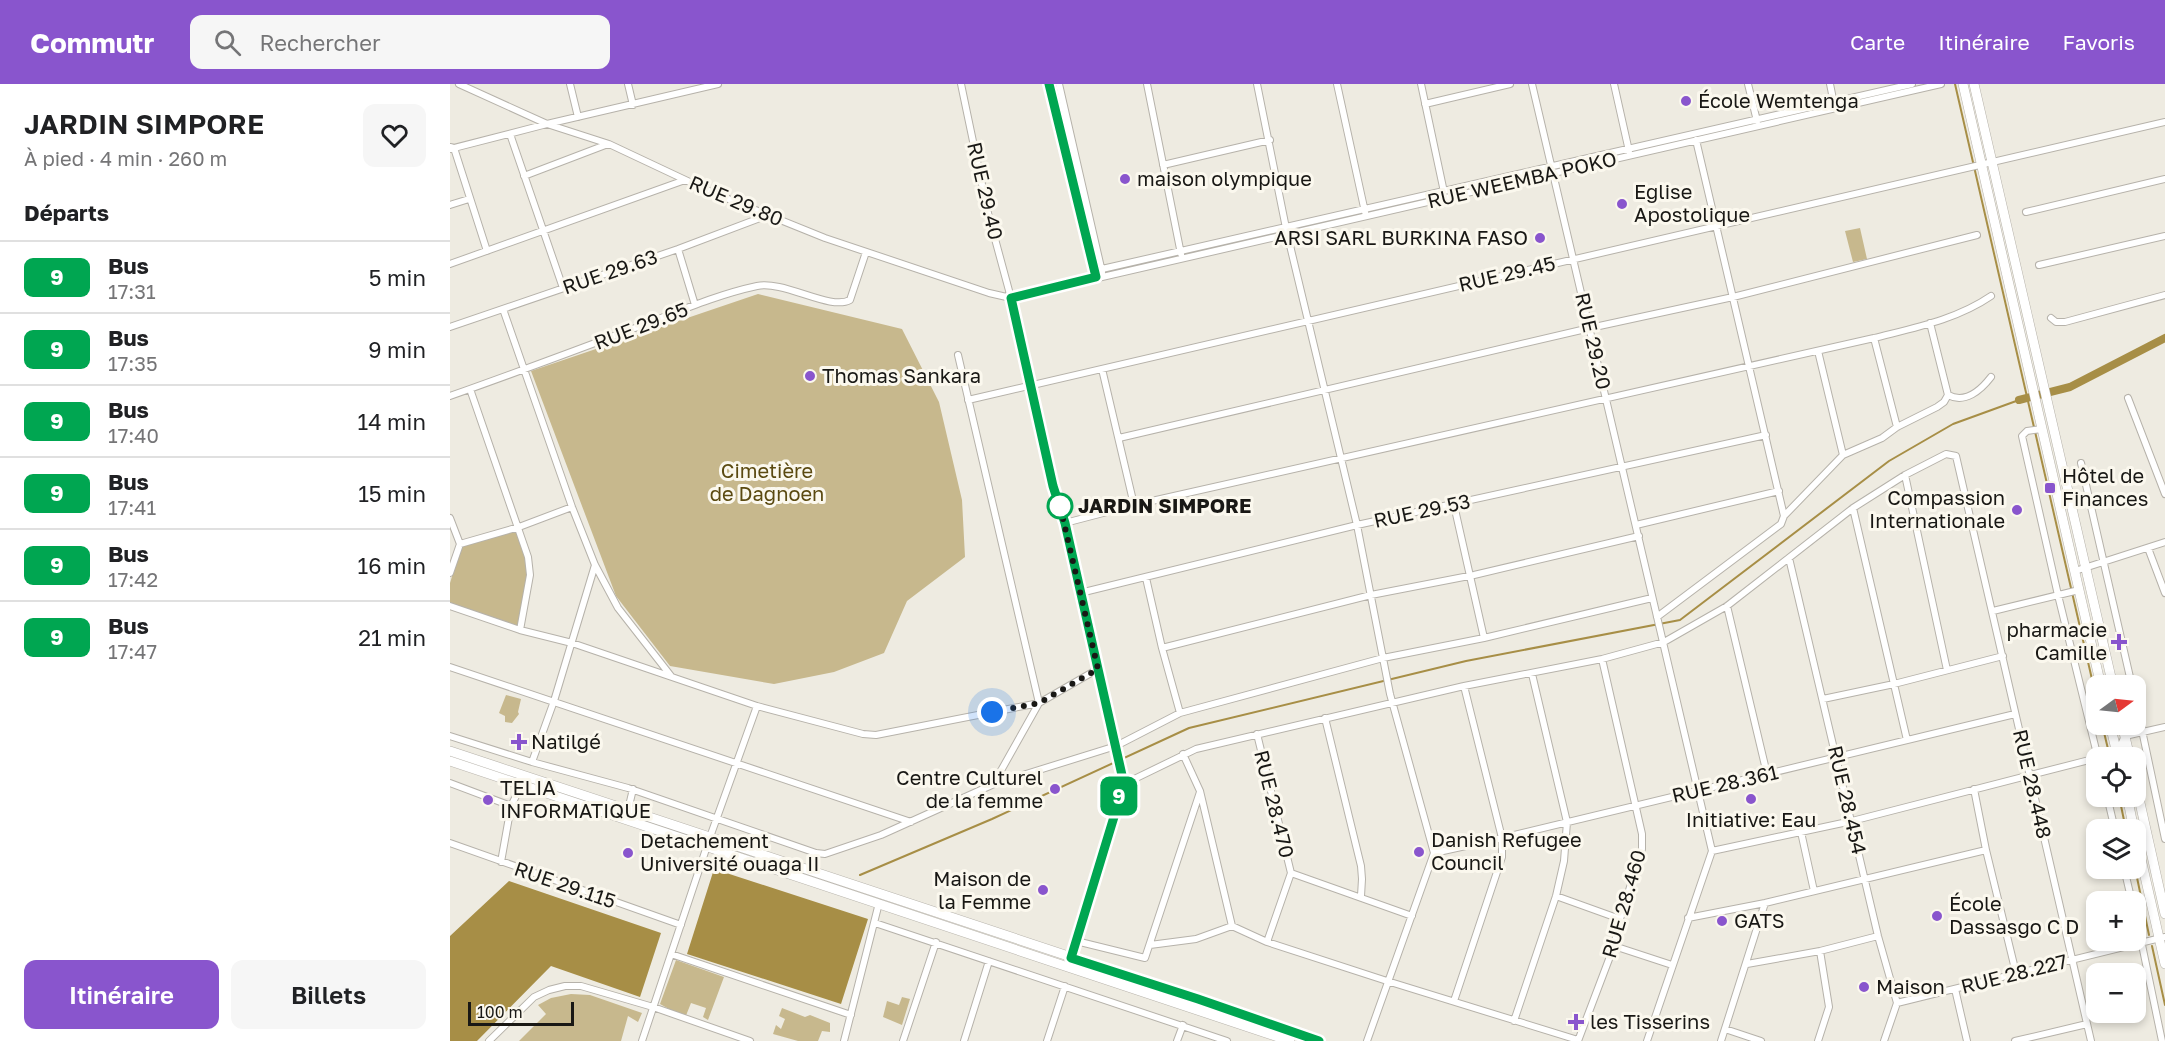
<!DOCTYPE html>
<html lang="fr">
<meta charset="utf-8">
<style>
:root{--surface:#fff;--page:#f6f6f6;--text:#202124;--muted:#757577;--line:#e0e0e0;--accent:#8955cd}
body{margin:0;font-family:"Golos Text",sans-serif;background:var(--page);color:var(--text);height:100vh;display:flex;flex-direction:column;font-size:22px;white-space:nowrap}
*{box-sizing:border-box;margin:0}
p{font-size:20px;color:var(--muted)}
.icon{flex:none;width:33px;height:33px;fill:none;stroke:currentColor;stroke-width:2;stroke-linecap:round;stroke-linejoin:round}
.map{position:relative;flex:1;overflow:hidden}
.details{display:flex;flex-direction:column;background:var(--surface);width:450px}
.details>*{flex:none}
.badge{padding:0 12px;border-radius:9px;font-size:21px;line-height:39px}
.needle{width:39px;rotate:75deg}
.fabs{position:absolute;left:1636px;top:591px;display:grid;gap:12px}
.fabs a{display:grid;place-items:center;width:60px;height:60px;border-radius:12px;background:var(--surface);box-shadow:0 3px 9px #0003;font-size:30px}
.scale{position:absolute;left:18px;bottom:15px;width:106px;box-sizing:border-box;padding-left:6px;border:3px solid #191815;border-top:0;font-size:16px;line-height:21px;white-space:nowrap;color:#191815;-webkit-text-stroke:4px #fbf8ee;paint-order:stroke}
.you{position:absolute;width:30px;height:30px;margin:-15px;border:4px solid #fff;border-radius:50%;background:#1a73e8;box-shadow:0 0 0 9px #1a73e833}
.map>.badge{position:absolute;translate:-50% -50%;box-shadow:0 0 0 3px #fff}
h2{padding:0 24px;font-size:22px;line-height:54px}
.round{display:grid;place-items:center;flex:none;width:63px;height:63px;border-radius:12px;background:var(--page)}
.headline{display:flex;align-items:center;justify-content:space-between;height:102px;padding:0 24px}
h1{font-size:28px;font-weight:600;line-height:45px}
.action{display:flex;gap:12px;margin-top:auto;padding:12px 24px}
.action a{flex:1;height:69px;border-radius:12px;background:var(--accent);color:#fff;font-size:24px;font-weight:600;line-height:69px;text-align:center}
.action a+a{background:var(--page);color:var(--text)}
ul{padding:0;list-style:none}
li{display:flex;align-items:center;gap:18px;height:72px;padding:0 24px;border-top:2px solid var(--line)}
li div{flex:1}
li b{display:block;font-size:22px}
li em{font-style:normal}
li .badge{min-width:66px;font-weight:700;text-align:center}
header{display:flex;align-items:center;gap:36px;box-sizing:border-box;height:84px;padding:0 30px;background:var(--accent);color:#fff}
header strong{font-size:28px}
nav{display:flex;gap:33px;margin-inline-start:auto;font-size:21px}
.search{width:420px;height:54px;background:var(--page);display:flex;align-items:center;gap:15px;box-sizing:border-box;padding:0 21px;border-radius:12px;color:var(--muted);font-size:22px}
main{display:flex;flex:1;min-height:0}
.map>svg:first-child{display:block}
.green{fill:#c7b88d}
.water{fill:#a78e46}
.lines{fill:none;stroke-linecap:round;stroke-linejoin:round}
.stream{stroke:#a78e46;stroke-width:2}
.canal{stroke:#a78e46;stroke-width:8}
.street-casing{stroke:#b6b2aa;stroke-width:8}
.primary-casing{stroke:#b6b2aa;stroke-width:10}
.street{stroke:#fff;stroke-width:6}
.primary{stroke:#fff;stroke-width:9}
.line-casing{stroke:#fff;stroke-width:14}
.line{stroke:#00a651;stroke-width:9}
.walk{stroke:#191815;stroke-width:6;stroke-dasharray:0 10.8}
.poi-dot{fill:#8955cd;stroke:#fbf8ee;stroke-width:2}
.stop-dot{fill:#fff;stroke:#00a651;stroke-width:3}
.labels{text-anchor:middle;stroke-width:6;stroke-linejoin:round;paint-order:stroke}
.poi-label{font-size:20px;fill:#191815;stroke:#fbf8ee;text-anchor:start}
.street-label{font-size:20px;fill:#191815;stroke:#fbf8ee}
.park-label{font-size:20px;fill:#5b4a11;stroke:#fbf8ee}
.stop-label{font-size:20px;font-weight:bold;fill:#191815;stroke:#fbf8ee;text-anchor:start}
</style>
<header>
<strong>Commutr</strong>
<div class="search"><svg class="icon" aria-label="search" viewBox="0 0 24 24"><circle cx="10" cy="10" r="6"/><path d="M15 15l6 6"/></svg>Rechercher</div>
<nav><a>Carte</a><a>Itinéraire</a><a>Favoris</a></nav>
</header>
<main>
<section class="details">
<div class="headline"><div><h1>JARDIN SIMPORE</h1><p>À pied · 4 min · 260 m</p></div><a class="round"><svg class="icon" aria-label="heart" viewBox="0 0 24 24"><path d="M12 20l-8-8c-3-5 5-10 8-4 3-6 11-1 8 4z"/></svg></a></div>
<h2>Départs</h2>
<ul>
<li><span class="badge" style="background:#00a651;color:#fff">9</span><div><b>Bus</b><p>17:31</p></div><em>5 min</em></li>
<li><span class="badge" style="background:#00a651;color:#fff">9</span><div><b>Bus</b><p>17:35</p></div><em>9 min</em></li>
<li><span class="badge" style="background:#00a651;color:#fff">9</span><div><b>Bus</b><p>17:40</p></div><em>14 min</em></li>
<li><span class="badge" style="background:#00a651;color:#fff">9</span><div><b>Bus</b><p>17:41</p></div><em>15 min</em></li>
<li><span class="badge" style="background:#00a651;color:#fff">9</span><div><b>Bus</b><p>17:42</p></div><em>16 min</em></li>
<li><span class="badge" style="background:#00a651;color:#fff">9</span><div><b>Bus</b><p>17:47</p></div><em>21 min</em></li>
</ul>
<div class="action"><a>Itinéraire</a><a>Billets</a></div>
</section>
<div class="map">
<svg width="1715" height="957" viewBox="0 0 1715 957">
<rect width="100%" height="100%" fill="#eeebe1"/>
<path class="green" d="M1410,144L1417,175L1403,178L1395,147Z
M308,210L452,245L489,318L512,416L515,473L457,517L434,569L384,588L324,600L220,582L166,512L81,287Z
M68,447L79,487L69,543L0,520V499L12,460Z
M56,611L71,615L68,628L69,630L62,639L55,638V632L49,629Z
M226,876L274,893L258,936L253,933L256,924L241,919L235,934L210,920Z
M121,910L140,911L192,929L188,938L178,932L171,957H69L96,930L88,921L101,914Z
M452,913L460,915L452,941L433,933L437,917L449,921Z
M332,924L355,933L360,931L380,939V948L372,947L368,957H348L323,950L326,941L331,945L335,935L329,932Z"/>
<path class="water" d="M264,785L418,835L391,920L237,870Z
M59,797L211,849L190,913L101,882L27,957H0V852Z"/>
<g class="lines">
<path class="stream" d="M1505,0L1647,617
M1652,640L1658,665
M1669,712L1676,746
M1685,784L1699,851
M410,791L542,735L739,644L1016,577L1230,536L1439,377L1503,340L1569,316
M1702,862L1715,921"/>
<path class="canal" d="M1569,316L1620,303L1715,254"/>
<g class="street-casing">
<path id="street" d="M9,0L97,40L159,60L261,108L375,154L539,209L561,214L1491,0
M120,0L128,33
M178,0L183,21
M511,0L538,129L561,214L604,402L615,439L674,700
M599,0L646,193
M609,0L652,188
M697,0L731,170
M807,0L837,149L907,441L940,610L984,769L917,957
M887,0L915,128
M971,0L994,108
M1082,0L1262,767L1197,957
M1164,0L1179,67
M1298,0L1307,37
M1380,0L1384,20
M975,20L1060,0
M60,50L113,204
M1,63L4,64L37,167
M0,65L97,40L268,0
M713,81L820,56
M74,92L158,60
M0,121L19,115
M1576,128L1715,95
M228,165L245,221
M0,180L235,96
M1589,181L1715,152
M652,185L1462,0
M53,225L122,423L145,481L168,524L221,592
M1601,234L1606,238H1615L1715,211
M1480,239L1498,311C1515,320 1531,306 1541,293
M0,243L228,165L318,131
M1424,254L1447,343
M1368,267L1393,371
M652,285L684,421
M20,305L78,473L80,491L70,546
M0,312C62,290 124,267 185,244C225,229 265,211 307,202C334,196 380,227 400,216L416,168
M1678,314L1715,410
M518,316L1715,38
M1592,345L1577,347L1572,352L1608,511L1648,674
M669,354L1140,244L1283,213L1527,151
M1631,379L1682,602
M1455,391L1497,586
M1004,421L1034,554
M1403,424L1457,656
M1334,432L1393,371L1432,354L1447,343L1487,323L1494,318L1498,311
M0,434L10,460L0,489
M615,439L684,421L1424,254C1463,244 1506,236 1541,212
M1186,441L1329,407
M10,460L69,443L122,423
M1698,464L1715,509
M1339,474L1428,852L1447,919L1434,957
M1625,487L1715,458
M696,494L712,564L730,629
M630,509L907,441L1316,351
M0,522L70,546L122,559L307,622L413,650L426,651L589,619L508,271
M1277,522L1317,690
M1543,527L1629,506
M1207,533L1331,440L1334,432L1246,56
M712,564L921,511L1024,491L1189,452
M0,583L461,738
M1373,615L1444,600L1553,572
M1686,618L1715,755
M875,634L911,782L912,795L911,812
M807,650L841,789L817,858
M0,652L82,678L104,617L145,481
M1649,674L1667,669L1675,652L1715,643
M82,678L178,704L366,769L375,770L431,751L544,700L666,662L730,629L933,574L1034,554L1202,514
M0,699L61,722
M544,699L589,619L648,585
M1657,712L1665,746
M178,726L183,705
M1351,748L1364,807
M0,759L231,841
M1536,766L1566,889
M1262,767L1402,737L1647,674
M984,769L1052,754L1565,630
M51,778L61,722L71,702
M1674,784L1682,818
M841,789L962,832
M1106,812L1170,835
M1686,832L1712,957
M1238,834L1315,819L1536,766L1524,705
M425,839L777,957
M782,842L817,858L937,897L1128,956
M626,857L695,874L750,708
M700,861L746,855L782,842L750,707L733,670
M1164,862L1222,881
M221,870L401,931
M1297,880L1370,867L1428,852
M618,883L674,700L746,665L1014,602L1152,575L1214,558L1277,522L1403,424L1455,391L1496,370L1506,372L1641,957
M1505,905L1517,957
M1004,917L1052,773V754L1014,602
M1447,919L1715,853
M1064,937L1106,812L1114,777L1117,738L1082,590
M1275,945L1311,957
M39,957L84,913L99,906L115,902H131L203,923L300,957
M192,957L260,753L307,622
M394,957L429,819
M453,957L486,858
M514,957L539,877
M597,957L615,902
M727,957L733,941
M1128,957L1164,862L1170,835L1192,765V750L1152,575
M1271,957L1315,819
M1368,957L1379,923L1370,867
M1565,957L1637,940"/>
</g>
<g class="primary-casing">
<path id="primary" d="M1513,0L1651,602
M1524,0L1663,602
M1660,640L1668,674
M1672,640L1680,674
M0,667L748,915L868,957
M0,677L840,957
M1686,701L1715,830
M1677,712L1684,746
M1686,753L1715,880"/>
</g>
<use href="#street" class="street"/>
<use href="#primary" class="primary"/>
</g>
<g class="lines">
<g class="line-casing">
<path id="line" d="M599,0L646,193L561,214L603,402L615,439L674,700L621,874L748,915L869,957"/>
</g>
<use href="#line" class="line"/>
<path class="walk" d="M542,628L589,619L648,585L610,422"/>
</g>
<g class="poi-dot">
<circle cx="1236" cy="17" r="6"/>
<circle cx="675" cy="95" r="6"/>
<circle cx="1172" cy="120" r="6"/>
<circle cx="1090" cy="154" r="6"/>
<circle cx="360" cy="292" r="6"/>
<rect x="1594" y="398" width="12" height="12" rx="3"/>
<circle cx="1567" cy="426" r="6"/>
<path d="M1666 549h6v6h6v6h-6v6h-6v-6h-6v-6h6z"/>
<path d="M66 649h6v6h6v6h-6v6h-6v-6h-6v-6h6z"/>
<circle cx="605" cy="705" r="6"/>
<circle cx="1301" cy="715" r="6"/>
<circle cx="38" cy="716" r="6"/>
<circle cx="969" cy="768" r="6"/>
<circle cx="178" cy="769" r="6"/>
<circle cx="593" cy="806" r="6"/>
<circle cx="1487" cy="832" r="6"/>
<circle cx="1272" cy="837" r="6"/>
<circle cx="1414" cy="903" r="6"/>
<path d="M1123 929h6v6h6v6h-6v6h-6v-6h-6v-6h6z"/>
</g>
<circle class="stop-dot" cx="610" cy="422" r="12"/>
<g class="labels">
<g class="poi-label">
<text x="1248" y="24">École Wemtenga</text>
<text x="687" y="102">maison olympique</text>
<text x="1184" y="115">Eglise<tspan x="1184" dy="23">Apostolique</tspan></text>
<text x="1078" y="161" text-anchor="end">ARSI SARL BURKINA FASO</text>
<text x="372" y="299">Thomas Sankara</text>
<text x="1612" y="399">Hôtel de<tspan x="1612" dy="23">Finances</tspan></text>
<text x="1555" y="421" text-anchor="end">Compassion<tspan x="1555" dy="23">Internationale</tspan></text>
<text x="1657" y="553" text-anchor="end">pharmacie<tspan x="1657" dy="23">Camille</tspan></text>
<text x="81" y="665">Natilgé</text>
<text x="593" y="701" text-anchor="end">Centre Culturel<tspan x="593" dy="23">de la femme</tspan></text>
<text x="50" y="711">TELIA<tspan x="50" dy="23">INFORMATIQUE</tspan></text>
<text x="1301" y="743" text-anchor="middle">Initiative: Eau</text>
<text x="981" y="763">Danish Refugee<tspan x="981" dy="23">Council</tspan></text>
<text x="190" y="764">Detachement<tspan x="190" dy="23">Université ouaga II</tspan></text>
<text x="581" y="802" text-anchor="end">Maison de<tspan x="581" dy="23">la Femme</tspan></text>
<text x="1499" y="827">École<tspan x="1499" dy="23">Dassasgo C D</tspan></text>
<text x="1284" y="844">GATS</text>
<text x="1426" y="910">Maison</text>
<text x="1140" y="945">les Tisserins</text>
</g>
<g class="street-label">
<text transform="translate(1072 96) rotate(-13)" y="7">RUE WEEMBA POKO</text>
<text transform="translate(535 107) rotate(77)" y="7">RUE 29.40</text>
<text transform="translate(286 117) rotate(23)" y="7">RUE 29.80</text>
<text transform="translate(160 188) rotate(-19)" y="7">RUE 29.63</text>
<text transform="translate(1057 190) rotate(-13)" y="7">RUE 29.45</text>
<text transform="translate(191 242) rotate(-21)" y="7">RUE 29.65</text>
<text transform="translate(1143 257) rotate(77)" y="7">RUE 29.20</text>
<text transform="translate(972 427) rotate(-12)" y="7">RUE 29.53</text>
<text transform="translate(1275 700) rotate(-13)" y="7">RUE 28.361</text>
<text transform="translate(1582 700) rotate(77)" y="7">RUE 28.448</text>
<text transform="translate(1397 716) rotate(77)" y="7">RUE 28.454</text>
<text transform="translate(824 720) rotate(76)" y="7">RUE 28.470</text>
<text transform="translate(115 801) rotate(19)" y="7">RUE 29.115</text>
<text transform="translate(1174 820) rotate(-74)" y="7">RUE 28.460</text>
<text transform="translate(1564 890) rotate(-14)" y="7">RUE 28.227</text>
</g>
<g class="park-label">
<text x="317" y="394">Cimetière<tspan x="317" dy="23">de Dagnoen</tspan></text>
</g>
<g class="stop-label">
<text x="628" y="429">JARDIN SIMPORE</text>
</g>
</g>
</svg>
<div class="fabs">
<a><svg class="needle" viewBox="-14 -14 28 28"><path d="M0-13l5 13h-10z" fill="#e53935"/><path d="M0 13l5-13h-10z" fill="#757577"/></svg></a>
<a><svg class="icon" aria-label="locate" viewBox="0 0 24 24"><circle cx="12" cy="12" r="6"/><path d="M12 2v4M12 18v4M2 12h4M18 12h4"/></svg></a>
<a><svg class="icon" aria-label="layers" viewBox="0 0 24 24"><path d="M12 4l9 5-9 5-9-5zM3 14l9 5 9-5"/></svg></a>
<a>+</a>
<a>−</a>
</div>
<div class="scale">100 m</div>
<div class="you" style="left:542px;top:628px"></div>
<b class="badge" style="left:669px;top:712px;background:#00a651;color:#fff">9</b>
</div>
</main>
